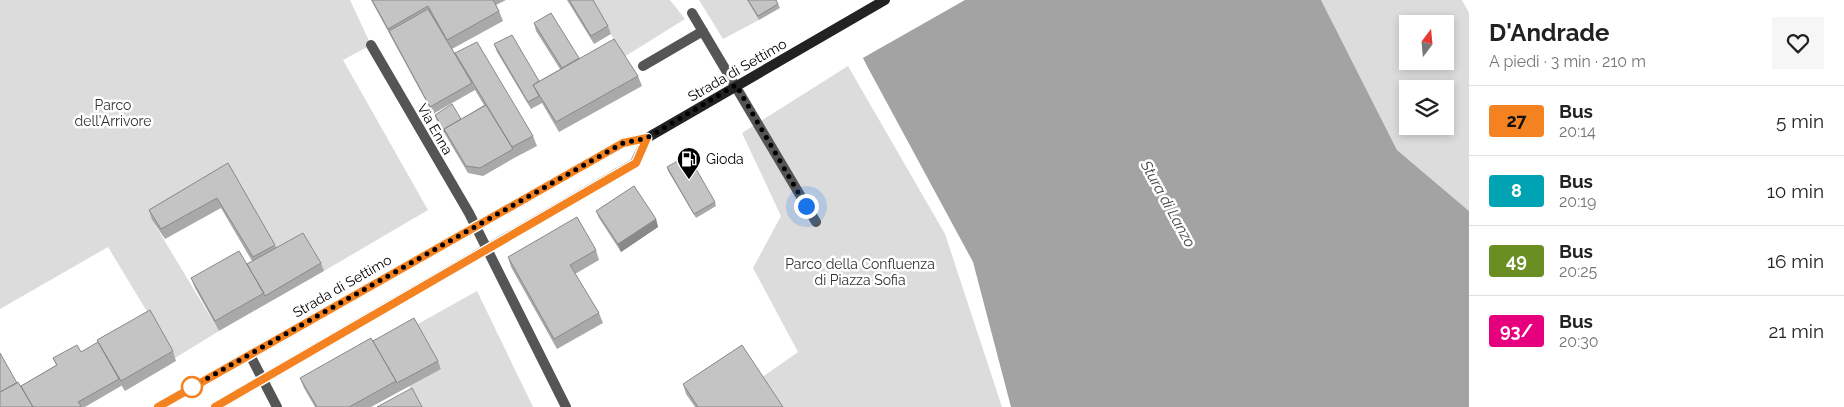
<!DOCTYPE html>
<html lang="it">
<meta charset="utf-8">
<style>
:root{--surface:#fff;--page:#f6f6f6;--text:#222;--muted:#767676;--line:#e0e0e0}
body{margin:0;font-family:Raleway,sans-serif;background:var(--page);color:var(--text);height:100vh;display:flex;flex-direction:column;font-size:19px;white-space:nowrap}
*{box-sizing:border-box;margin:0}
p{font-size:16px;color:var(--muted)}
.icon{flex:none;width:28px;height:28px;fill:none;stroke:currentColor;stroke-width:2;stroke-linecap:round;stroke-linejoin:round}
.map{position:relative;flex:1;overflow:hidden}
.drawer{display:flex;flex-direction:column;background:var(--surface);width:375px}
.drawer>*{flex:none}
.badge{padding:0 10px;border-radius:4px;font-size:18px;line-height:32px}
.needle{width:32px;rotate:16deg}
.controls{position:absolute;left:1399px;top:15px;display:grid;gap:10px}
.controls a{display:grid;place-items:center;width:55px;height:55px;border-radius:0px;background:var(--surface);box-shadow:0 2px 8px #0003;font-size:25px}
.you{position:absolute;width:25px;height:25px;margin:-12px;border:4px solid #fff;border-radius:50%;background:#1a73e8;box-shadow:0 0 0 8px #1a73e833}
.map>.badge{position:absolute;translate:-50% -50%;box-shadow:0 0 0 2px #fff}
.round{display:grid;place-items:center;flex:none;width:52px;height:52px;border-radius:0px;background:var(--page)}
.summary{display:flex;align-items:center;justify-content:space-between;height:85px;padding:0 20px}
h1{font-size:24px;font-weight:700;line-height:38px}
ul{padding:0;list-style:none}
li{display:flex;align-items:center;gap:15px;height:70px;padding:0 20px;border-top:1px solid var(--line)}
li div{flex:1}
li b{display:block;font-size:19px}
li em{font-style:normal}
li .badge{min-width:55px;font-weight:700;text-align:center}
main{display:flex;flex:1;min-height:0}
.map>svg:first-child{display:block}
.green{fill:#dcdcdc;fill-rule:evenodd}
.water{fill:#a3a3a3}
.pier{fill:#fff}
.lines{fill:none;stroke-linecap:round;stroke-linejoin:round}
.service{stroke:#555;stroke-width:10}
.minor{stroke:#555;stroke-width:10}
.secondary{stroke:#222;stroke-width:10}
.wall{fill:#a9a9a9}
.shaded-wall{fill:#898989}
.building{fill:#c4c4c4;stroke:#898989}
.line-casing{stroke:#fff;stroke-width:11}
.line{stroke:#f58220;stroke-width:8}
.walk{stroke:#000;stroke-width:5;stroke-dasharray:0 9}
.stop-dot{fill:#fff;stroke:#f58220;stroke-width:2.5}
.labels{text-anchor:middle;stroke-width:5;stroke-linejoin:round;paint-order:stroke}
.street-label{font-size:14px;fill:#000;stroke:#fff}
.park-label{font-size:14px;fill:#333;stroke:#fff}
.poi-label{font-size:14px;fill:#000;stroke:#fff;text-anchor:start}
.water-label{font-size:15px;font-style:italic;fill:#444;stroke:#fff}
</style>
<main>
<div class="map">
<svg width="1469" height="407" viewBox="0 0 1469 407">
<rect width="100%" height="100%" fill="#fff"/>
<path class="green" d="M0,0H350L371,45L343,60L428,210L324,271L306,240L279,255L232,173L152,220L219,331L175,358L108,247L0,309Z
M591,0H670L685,19L624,57L617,49L611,34Z
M699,0H748L759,20L723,39Z
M1321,0H1462L1469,13V211L1397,150ZM1408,24H1445V61H1408ZM1408,89H1445V126H1408Z
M848,66L945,234L1002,407H780L761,378L798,352L753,268L781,216L742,133Z
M477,291L533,407H421L409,386L441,368L416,325Z"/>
<path class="water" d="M834,0H1321L1397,150L1469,211V407H1011L973,262L867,66Z"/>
<path class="pier" d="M831,0H965L861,59Z"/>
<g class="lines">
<path class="service" d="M692,13L816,222
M643,66L703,31"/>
<path class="minor" d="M371,45L469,213L566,407
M250,355L277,407"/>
<path class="secondary" d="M158,407L623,143L647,138L885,0
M215,407L635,163L647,138"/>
</g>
<path class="wall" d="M371,0H506L496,5L499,11L503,21L452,49L455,53L533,136L537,146L516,157L483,176L468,173L436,119L435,115L461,119L484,105L475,90L433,114Z
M567,0H593L608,26L611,34L594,44Z
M747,0H776L780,8L759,20Z
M534,23L579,58L638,76L642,86L559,132L542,103L531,109L497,52L494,44L539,81L560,69L536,31Z
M228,163L276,247L321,263L324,271L219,331L195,288L191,278L247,264L252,261L221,208L165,239L152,220L149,210Z
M667,167L715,202L716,206L696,218L668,171Z
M596,211L656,219L658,227L621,252L599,218Z
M596,250L599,260L575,274L599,313L603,323L557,349L511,267L508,257Z
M97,340L173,351L176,361L125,391L121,385V386L85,407H0L17,383L21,386L56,365L53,358L81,352L98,343Z
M438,361L441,369L371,407H315L304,388L300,378Z
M683,384L783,407H695L686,394Z"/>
<path class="shaded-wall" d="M656,219L658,227L621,252L618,244Z"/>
<path class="building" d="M372,0H493L499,11L447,40L428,6L388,29Z
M569,0H593L608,26L591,36Z
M748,0H776L778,4L758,16Z
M428,9L472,83L430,107L389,31Z
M551,13L579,58L562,68L534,23Z
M512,35L539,81L533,85L539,96L528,102L494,44Z
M614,39L638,76L556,122L533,85Z
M477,42L533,136L512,147L455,53Z
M452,104L461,119L444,129L445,132L435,115Z
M486,105L513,149L480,168L466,166L444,129Z
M688,155L715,202L694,214L667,167Z
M228,163L275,245L253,257L217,198L161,229L149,210Z
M634,186L656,219L618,244L596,211Z
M577,217L596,250L570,265L599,313L554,339L508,257Z
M303,233L321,263L265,296L247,264Z
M239,251L264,293L215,321L191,278Z
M150,310L173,351L121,381L97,340Z
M414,318L438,361L397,383L373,341Z
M371,338L396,381L349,407H317L300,378Z
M98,342L119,379L78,402L81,406L79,407H33L21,386L57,365L53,358L77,345L81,352Z
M742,345L783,407H698L683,384Z
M0,353L17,383L0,392Z
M18,382L33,407H0V392Z
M412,388L422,407H377Z"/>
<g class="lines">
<g class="line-casing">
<path id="line" d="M158,407L623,143L647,138L636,163L215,407"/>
</g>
<use href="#line" class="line"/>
<path class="walk" d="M192,387L623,143L647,138L736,85L806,206"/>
</g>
<defs>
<g id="fuel-pin" transform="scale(1.25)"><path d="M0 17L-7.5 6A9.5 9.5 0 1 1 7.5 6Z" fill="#000" stroke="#fff"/><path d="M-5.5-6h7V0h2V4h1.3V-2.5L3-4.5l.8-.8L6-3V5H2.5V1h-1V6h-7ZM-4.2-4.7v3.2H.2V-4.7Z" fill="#fff"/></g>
</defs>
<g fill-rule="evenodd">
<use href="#fuel-pin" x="689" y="159"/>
</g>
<circle class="stop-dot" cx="192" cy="387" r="10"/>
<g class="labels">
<g class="street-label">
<text transform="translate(737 70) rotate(-30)" y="5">Strada di Settimo</text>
<text transform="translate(435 129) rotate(60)" y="5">Via Enna</text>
<text transform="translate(342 286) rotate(-30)" y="5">Strada di Settimo</text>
</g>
<g class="park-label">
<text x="113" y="110">Parco<tspan x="113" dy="16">dell'Arrivore</tspan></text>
<text x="860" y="269">Parco della Confluenza<tspan x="860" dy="16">di Piazza Sofia</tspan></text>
</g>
<g class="poi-label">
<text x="706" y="164">Gioda</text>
</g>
<g class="water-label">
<text transform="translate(1168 204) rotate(61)" y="5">Stura di Lanzo</text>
</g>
</g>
</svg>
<div class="controls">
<a><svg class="needle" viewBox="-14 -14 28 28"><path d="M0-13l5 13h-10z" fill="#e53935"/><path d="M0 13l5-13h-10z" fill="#767676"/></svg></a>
<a><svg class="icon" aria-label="layers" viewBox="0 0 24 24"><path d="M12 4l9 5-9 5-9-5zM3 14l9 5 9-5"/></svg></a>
</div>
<div class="you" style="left:806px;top:206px"></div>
</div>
<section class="drawer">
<div class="summary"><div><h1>D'Andrade</h1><p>A piedi · 3 min · 210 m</p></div><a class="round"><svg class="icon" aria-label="heart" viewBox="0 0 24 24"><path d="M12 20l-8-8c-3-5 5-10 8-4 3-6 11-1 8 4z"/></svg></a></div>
<ul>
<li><span class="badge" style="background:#f58220;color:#111">27</span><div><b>Bus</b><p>20:14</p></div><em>5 min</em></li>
<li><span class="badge" style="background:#00a3b4;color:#fff">8</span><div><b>Bus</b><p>20:19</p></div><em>10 min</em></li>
<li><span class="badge" style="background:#6b8e23;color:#fff">49</span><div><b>Bus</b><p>20:25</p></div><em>16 min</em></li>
<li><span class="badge" style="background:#e6007e;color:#fff">93/</span><div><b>Bus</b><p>20:30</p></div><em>21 min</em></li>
</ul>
</section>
</main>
